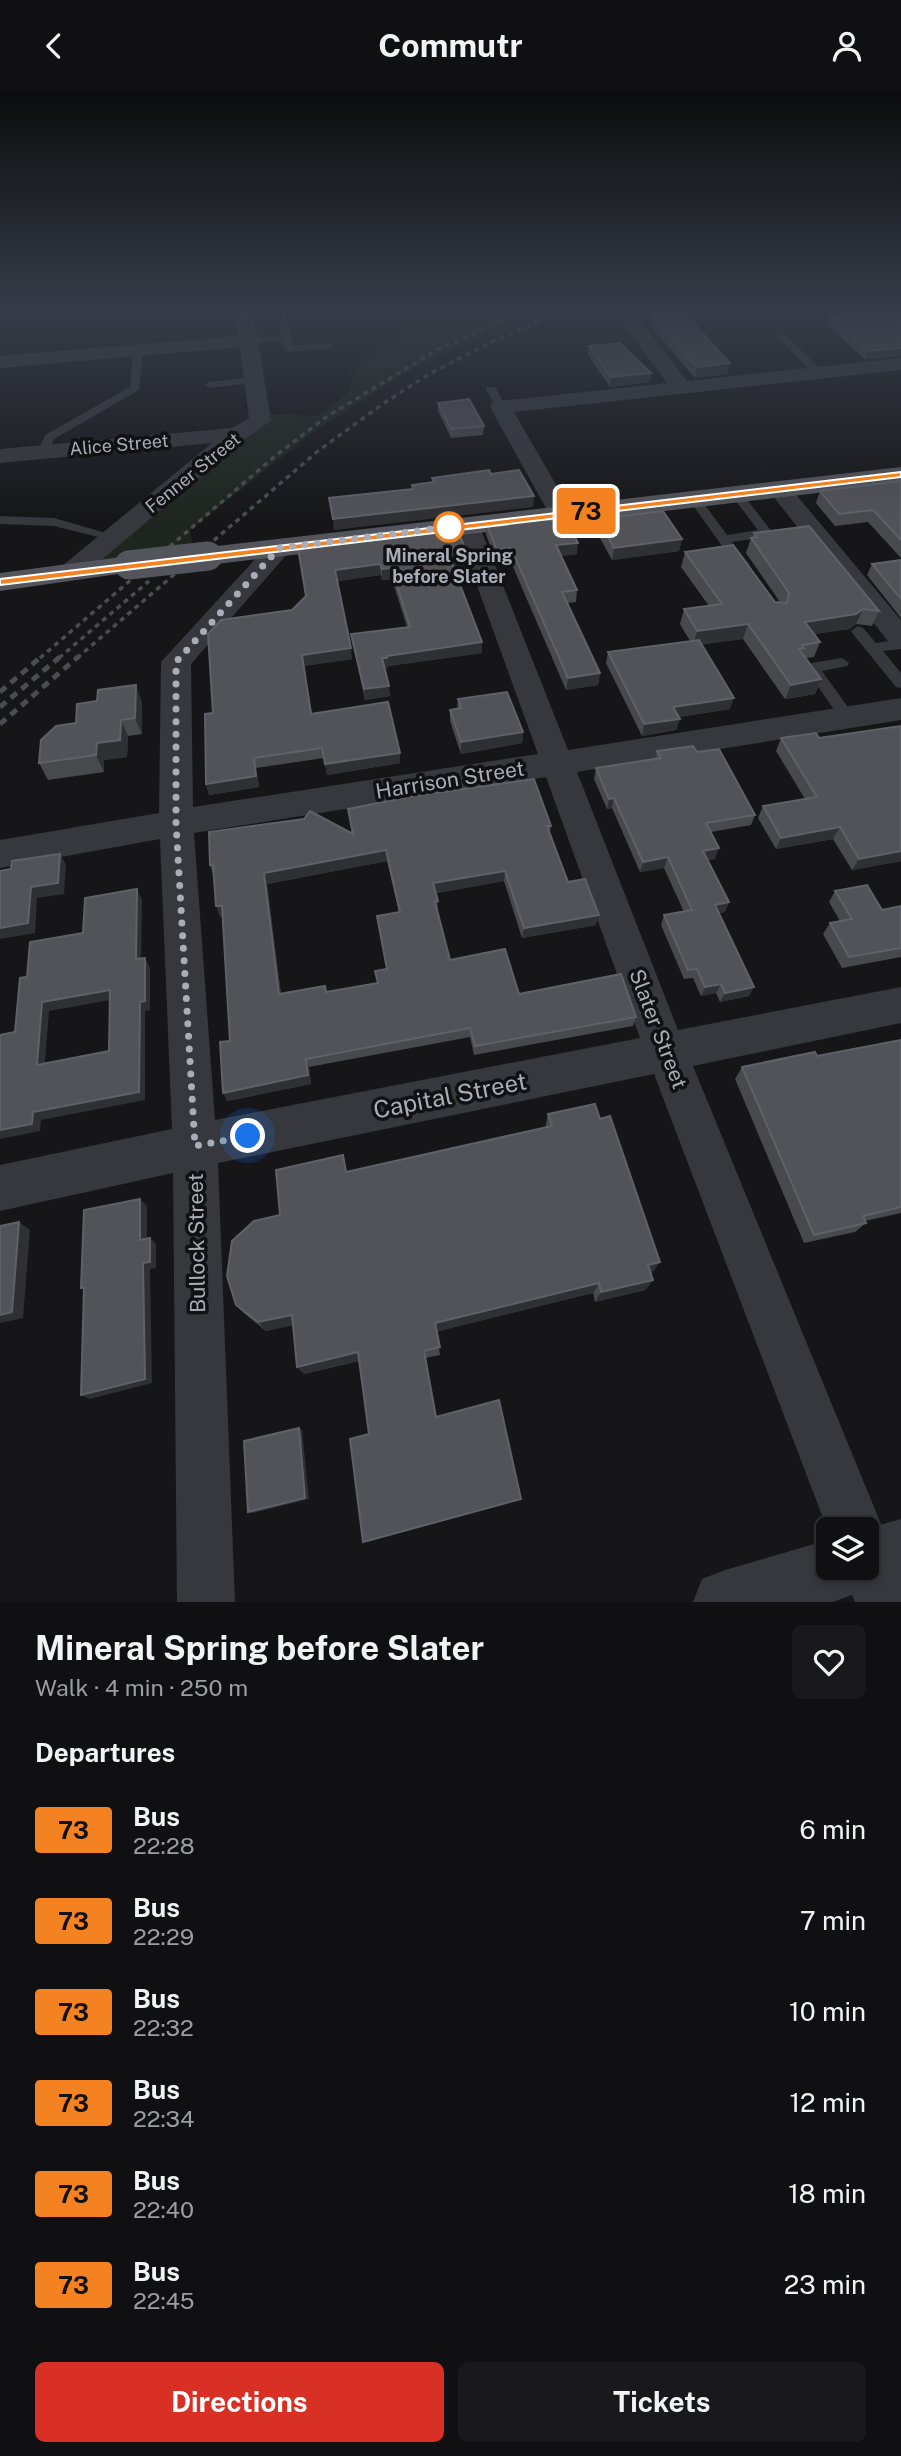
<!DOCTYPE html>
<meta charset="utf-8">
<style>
:root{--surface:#101012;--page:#19191b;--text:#f1f3f6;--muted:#9c9d9f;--line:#303032;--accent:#d93025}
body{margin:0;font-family:"Public Sans",sans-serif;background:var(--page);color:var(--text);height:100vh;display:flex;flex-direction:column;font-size:26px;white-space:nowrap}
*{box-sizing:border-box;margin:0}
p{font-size:23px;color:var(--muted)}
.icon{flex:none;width:38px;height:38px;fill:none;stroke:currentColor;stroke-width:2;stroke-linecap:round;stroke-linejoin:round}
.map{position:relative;height:1511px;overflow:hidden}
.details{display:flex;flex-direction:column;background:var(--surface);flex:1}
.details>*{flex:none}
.badge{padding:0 14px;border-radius:5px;font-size:24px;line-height:46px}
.buttons{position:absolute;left:816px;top:1426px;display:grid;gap:14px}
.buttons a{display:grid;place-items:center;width:63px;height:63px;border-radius:10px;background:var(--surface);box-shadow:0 4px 10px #0003,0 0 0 2px var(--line);font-size:35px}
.you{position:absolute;width:35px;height:35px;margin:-18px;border:5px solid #fff;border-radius:50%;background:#1a73e8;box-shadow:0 0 0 10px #1a73e833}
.map>.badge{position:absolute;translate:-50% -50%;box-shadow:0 0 0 4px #fff}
h2{padding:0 35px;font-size:26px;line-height:63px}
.round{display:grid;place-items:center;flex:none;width:74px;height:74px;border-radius:10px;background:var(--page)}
.headline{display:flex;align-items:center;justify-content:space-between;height:119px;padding:0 35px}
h1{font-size:33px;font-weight:700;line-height:52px}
.button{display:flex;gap:14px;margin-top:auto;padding:14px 35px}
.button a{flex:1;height:80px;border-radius:10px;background:var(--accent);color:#fff;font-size:28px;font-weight:700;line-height:80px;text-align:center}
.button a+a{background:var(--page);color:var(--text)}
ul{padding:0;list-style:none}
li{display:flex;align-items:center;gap:21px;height:91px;padding:0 35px}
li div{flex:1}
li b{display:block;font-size:26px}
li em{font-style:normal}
li .badge{min-width:77px;font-weight:700;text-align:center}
header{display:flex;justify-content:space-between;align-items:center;height:91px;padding:0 35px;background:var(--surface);font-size:32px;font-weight:700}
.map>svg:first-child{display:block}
.green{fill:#1e261f}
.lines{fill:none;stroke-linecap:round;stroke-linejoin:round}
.service{fill:#37383d;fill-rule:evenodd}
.minor{fill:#37383d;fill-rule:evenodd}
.tertiary{fill:#37383d;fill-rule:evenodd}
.primary{fill:#53555c;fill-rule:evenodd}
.rail-far1{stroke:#4a4c52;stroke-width:3.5;stroke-dasharray:5 4.5;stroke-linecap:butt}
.rail{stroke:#4a4c52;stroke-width:5;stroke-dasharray:8 6;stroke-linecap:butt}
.primary-bridge{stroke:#53555c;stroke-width:29}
.wall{fill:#47494d;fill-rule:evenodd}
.shaded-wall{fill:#2f3033}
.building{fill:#525359;stroke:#5f6168;stroke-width:2;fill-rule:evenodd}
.line{fill:#f58220;stroke:#fff;stroke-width:2}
.walk{stroke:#a8adb8;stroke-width:7;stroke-dasharray:0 12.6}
.stop-dot{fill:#fff;stroke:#f58220;stroke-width:3.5}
.labels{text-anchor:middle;stroke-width:7;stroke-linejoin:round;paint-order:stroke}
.far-street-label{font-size:18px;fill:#a8adb8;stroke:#111113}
.far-stop-label{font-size:18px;font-weight:bold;fill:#a8adb8;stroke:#111113}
.street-label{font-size:21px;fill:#a8adb8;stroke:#111113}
.near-street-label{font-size:24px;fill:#a8adb8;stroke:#111113}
</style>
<header><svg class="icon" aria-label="back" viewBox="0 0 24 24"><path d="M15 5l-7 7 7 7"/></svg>Commutr<svg class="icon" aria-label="person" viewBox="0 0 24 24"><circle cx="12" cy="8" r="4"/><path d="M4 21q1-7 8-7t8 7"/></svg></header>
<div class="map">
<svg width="901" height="1511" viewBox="0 0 901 1511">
<rect width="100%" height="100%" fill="#161618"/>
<path class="green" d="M457,218H539L413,277L312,342L190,439L195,467L77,477L262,324L298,323L305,326L319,324L349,301L353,288L347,284L359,277L362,266L373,264L376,256L394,252L406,241L432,232L434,228Z"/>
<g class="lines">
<path class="service" d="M285,218L293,255L329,252L332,253V257L289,261L284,258L282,250L245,252L243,250L248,247L281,245L278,223L244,226L241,225V221Z
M780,244H786L822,280V284H814L780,248Z
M138,256L143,259L139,299L54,348L48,363H40L38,361L45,344L130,296L133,259Z
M254,286L258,287V291L209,297L204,294L209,291Z
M487,296H495L506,316L505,318H497L486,298Z
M737,400L741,401L773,442L767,446L732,451L750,474L743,478L738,477L689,409L699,406L727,444L758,439L731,404Z
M0,425L54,427L120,446L114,450L54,435L0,433Z
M858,535L863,537L876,552L901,548V558L883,560L901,582V597L896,596L853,543L851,540Z
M842,567L849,572L847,575L822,580L855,626L847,631L842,630L805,577L812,572Z"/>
<path class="minor" d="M235,218H253L271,330L245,348L80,487L71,489L62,487L58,481L62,475L212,352L0,372V358L232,337L249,327L240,256L0,277V265L238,245Z
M631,225L638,227L687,290L901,267V279L514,321L573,423L570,428L561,430L552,428L490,316L493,311L501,310L667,292L622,231Z
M780,392L788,394L901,529V557L891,554L772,404L768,399L772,394Z
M467,427L476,429L479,434L568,659L901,607V629L577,681L678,939L901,896V932L693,975L883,1438L880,1445L886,1448L901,1482V1511H855L841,1477H866V1438L828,1440L654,983L218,1072L235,1511H177L173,1082L0,1120V1074L172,1038L160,748L0,777V749L159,722L161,571L270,452L279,449L288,452L292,457L288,462L191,573L193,716L538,663L455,434L458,429ZM546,686L640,947L215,1029L194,742Z"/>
<path class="tertiary" d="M901,1428V1490L866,1501L862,1500L833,1511H693L702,1488L725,1479L828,1449V1477H866V1438Z"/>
<path class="primary" d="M901,376V392L208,474L198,471L194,465L198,459L208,456Z
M129,465L139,468L143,474L139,480L0,500V482Z"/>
<path class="rail-far1" d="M40,567L274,366L326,326L437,259L529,218
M59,567L149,490
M77,567L318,360L384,312L429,283L498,248L569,218"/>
<path class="rail" d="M0,601L42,565
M0,616L61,565
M0,633L79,565"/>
<path class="primary-bridge" d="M129,474L208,465"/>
</g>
<path class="wall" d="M901,219V265L865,268L827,234L830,226Z
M650,222L728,283L695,287L649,233Z
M589,255L650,291L610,296L588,264Z
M438,312L484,335L483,344L451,347L438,320Z
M901,390V467L868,431L835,435L816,412L820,400Z
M598,428L682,448L679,460L612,469L596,440Z
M549,430L577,463L561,465L577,499L576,511L567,512L600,582L598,594L566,599L510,469L496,470L486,444V432Z
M754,442L879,520L872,535L856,533L849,538L814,543L820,551L814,566L806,567L821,588L815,603L785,608L743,548L702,553L730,618L679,626L680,628L676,639L642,645L606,572L608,561L690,550L680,533L684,518L709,515L681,476L685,461L775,511H780L746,462L751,447H752Z
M298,457L467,463V474H463V479L455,480L482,562L388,575V577L385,578L390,605L365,609L353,554L351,543L407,536L392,488L382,489L381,484L338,490L352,568L304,575L312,623L400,662V672L327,684L324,667L256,677L259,696L209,704L206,693L213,622L292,519L306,505Z
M901,469V527L867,484L872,473Z
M458,608L523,641L522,652L461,663L450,630V619L457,618Z
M142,611V643L128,645L127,666L104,669V681L48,689L39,672L76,632Z
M781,647L901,770L852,779L833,748L776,758L758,727L763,715L805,708L776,660Z
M657,660L697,661L755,724L751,734L711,741L715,768L708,769L725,821L719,822L749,905L720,911L716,902L701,905L693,887L684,888L661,834L664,824L684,821L664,777L640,781L612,717L607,718L594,688L596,677L655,668Z
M348,718L551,735L550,741L568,791L596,834L522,847L504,790L436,802L438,821H437L450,869L519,903L636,926L633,935L474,964L470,946L309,976L311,993L227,1010L230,950L222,825L220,826L214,785L210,774L352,743ZM387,770L399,821L377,825L387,878L377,892L326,901L281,903L267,793Z
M835,800L882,819L901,815V866L842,877L823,843L830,832L840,830L829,811Z
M901,949V1122L865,1130L866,1132L855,1141L804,1152L735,988L742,976L817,965Z
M548,1023L652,1182H651L653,1189L645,1199L595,1211L593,1202L437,1240L440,1264L425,1267L436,1326L521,1408L367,1451L369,1343L359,1270L304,1283L293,1234L266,1240L245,1223L236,1214L280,1124L545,1037Z"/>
<path class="shaded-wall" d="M901,257V265L865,268L868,260Z
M730,272L728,283L695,287L697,276Z
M651,282L650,291L610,296L611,286Z
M534,405L533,416L334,439L333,428Z
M682,448L679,460L612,469L614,457Z
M578,452L577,463L555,466L556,454Z
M511,457L510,469L496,470L497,459Z
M467,463V474H463V479L451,480V470L462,464Z
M380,473L381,484L337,490L335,479Z
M391,477L392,488L382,489V478Z
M863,518L856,533L849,538L799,545L805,531Z
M748,533L743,548L693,555L697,540Z
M482,551V562L388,575V577L383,578L382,567L387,565Z
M351,557L352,568L304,575L302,564Z
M600,582L598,594L566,599L568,587Z
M821,588L815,603L785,608L791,594Z
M136,594L142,611V643L135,627Z
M389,595L390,605L365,609L364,598Z
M734,607L730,618L670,627L673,616Z
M680,628L676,639L642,645L644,633Z
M121,629L128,645L127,666L104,669V681L96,664L97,652Z
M523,641L522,652L461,663V651Z
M400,662V672L327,684L325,673Z
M254,667L259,696L209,704L206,693Z
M614,707L612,717L607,718L609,708Z
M840,736L833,748L776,758L781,747Z
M719,757L715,768L699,770L703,760Z
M386,759L387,770L267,793L282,913L279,903L264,782Z
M901,760V770L852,779L859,768Z
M60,763L66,774L64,803L37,807L35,842L0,848V837L31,796Z
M668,766L664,777L640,781L643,771Z
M505,780L504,790L433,803V792Z
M137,798L142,809L141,878L136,868Z
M438,810V821H435V811Z
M729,811L725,821L711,824L715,814Z
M216,815H222L225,825L220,826Z
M599,824L596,834L522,847L524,837Z
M145,867L150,877V919L145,920V1009L41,1029L40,1040L0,1048V1039L33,1021L139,1001L140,911Z
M721,893L716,902L701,905L705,896Z
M754,896L749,905L720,911L725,902Z
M110,899L116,908L49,920L44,983L37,974L42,911Z
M306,968L309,976L311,993L227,1010L223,1002Z
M140,1108L147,1115V1155L140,1149Z
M19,1131L30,1139L23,1227L0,1232V1224Z
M150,1147L156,1153V1177L150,1178L152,1292L90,1308L81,1304L143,1172Z
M660,1171L652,1182L641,1185L648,1174Z
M653,1189L645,1199L595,1211L601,1201Z
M599,1192L593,1202L436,1241L435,1232Z
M292,1224L299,1233L266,1240L258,1231Z
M358,1261L362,1269L304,1283L297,1276Z
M299,1337L302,1339L309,1408L253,1422L248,1421Z
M521,1408L367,1451H363Z"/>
<path class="building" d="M901,219V257L868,260L830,226Z
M682,220L730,272L697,276L650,222Z
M620,252L651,282L611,286L589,255Z
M469,308L484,335L451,338L438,312Z
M489,379L491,383L519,379L534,405L333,428L329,407L413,398L412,394L434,391L432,387Z
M901,390V449L873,419L839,423L820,400Z
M663,420L682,448L614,457L598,428Z
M546,425L549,430L566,428L578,452L556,454L577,499L562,501L600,582L568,587L511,457L497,459L486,432Z
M809,435L879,520L863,518L856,523L805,531L820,551L802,554L804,557L799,558L821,588L791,594L748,533L697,540L684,518L722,513L685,461L733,454L775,511L787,512L789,502L751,447L757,446L754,442Z
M457,437L467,463L462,464L463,468L451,470L482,551L387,565V567H382L389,595L364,598L351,543L410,536L393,481L391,477L382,478L380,473L335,479L351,557L302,564L311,623L388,611L400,662L325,673L322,657L254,667L256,685L206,693L205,623L213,622L208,543L221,529L292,519L306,505L298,457Z
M901,469V508L872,473Z
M699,549L734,607L673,616L680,628L644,633L608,561Z
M136,594L135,627L121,629L120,649L97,652L96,664L39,672L41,649L56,635L76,632L77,613L97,610L98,599Z
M507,601L523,641L461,651L450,619L461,617L458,608Z
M901,635V760L859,768L840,736L781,747L763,715L817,706L781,647L816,642L819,647Z
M693,655L697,661L719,658L755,724L706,732L719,757L703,760L729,811L715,814L754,896L725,902L721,893L705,896L697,878L688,879L664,824L692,819L668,766L643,771L614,707L609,708L596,677L661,667L657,660Z
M534,688L551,735H547L568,791L585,788L599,824L524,837L505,780L433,792L438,810L435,811L450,869L505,858L519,903L621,883L636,926L475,955L470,937L306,968L308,984L223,1002L220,951L230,950L222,815H216L213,774H210L209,741L304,728L310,720L353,743L348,718L413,705ZM386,759L400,821L377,825L387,878L375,880L378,892L326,901L325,895L279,903L264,782Z
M60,763L58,792L31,796L28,832L0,837V780L11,778L12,770Z
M867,794L882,819L901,815V857L849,866L830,832L852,828L835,800Z
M137,798L136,868L145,867V910L140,911L139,1001L33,1021L32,1033L0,1039V944L15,941L20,887L27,886L30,851L83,842L85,807ZM110,899L109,960L37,974L42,911Z
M901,949V1116L863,1125L866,1132L814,1144L742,976L815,961L817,965Z
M595,1013L600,1028L610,1025L660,1171L648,1174L653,1189L601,1201L599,1192L435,1232L440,1256L424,1260L436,1326L499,1309L521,1408L363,1451L350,1348L369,1343L358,1261L297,1276L292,1224L258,1231L236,1214L227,1185L232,1150L254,1130L280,1124L276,1079L343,1064L346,1081L552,1035L548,1023Z
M140,1108V1149L150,1147V1171L143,1172L145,1288L81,1304L84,1197H81L84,1119Z
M19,1131L12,1221L0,1224V1135Z
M299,1337L305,1407L248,1421L244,1350Z"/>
<linearGradient id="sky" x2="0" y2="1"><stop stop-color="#0c0c0d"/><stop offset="0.51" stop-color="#363c48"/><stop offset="1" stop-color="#363c48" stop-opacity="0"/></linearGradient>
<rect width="901" height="429" fill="url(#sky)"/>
<path class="line" d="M901,381V386L0,494V488Z"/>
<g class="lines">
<path class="walk" d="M248,1045L195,1055L176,732V571L279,457L449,436"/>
</g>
<circle class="stop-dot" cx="449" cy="436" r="14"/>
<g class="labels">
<g class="far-street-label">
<text transform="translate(119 354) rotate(-5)" y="6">Alice Street</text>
<text transform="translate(193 382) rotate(-39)" y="6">Fenner Street</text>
</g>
<g class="far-stop-label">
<text x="449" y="471">Mineral Spring<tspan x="449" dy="21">before Slater</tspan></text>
</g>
<g class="street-label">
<text transform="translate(450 689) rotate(-9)" y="7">Harrison Street</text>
<text transform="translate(658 938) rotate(69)" y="7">Slater Street</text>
<text transform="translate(197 1152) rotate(-91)" y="7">Bullock Street</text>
</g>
<g class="near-street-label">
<text transform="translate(450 1005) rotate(-11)" y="8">Capital Street</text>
</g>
</g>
</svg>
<div class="buttons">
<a><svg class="icon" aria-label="layers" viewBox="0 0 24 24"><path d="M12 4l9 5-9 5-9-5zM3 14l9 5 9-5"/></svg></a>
</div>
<div class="you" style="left:248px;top:1045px"></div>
<b class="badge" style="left:586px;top:420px;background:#f58220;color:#111">73</b>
</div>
<section class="details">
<div class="headline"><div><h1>Mineral Spring before Slater</h1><p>Walk · 4 min · 250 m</p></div><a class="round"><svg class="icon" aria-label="heart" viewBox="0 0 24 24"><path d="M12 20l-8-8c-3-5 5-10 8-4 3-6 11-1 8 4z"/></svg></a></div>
<h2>Departures</h2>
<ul>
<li><span class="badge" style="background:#f58220;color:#111">73</span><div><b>Bus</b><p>22:28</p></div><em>6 min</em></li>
<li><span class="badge" style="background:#f58220;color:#111">73</span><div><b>Bus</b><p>22:29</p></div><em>7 min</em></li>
<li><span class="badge" style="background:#f58220;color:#111">73</span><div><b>Bus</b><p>22:32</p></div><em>10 min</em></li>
<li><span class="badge" style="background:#f58220;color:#111">73</span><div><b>Bus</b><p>22:34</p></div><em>12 min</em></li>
<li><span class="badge" style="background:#f58220;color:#111">73</span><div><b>Bus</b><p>22:40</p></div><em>18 min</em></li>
<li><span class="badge" style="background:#f58220;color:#111">73</span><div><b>Bus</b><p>22:45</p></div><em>23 min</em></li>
</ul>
<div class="button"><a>Directions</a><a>Tickets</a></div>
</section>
